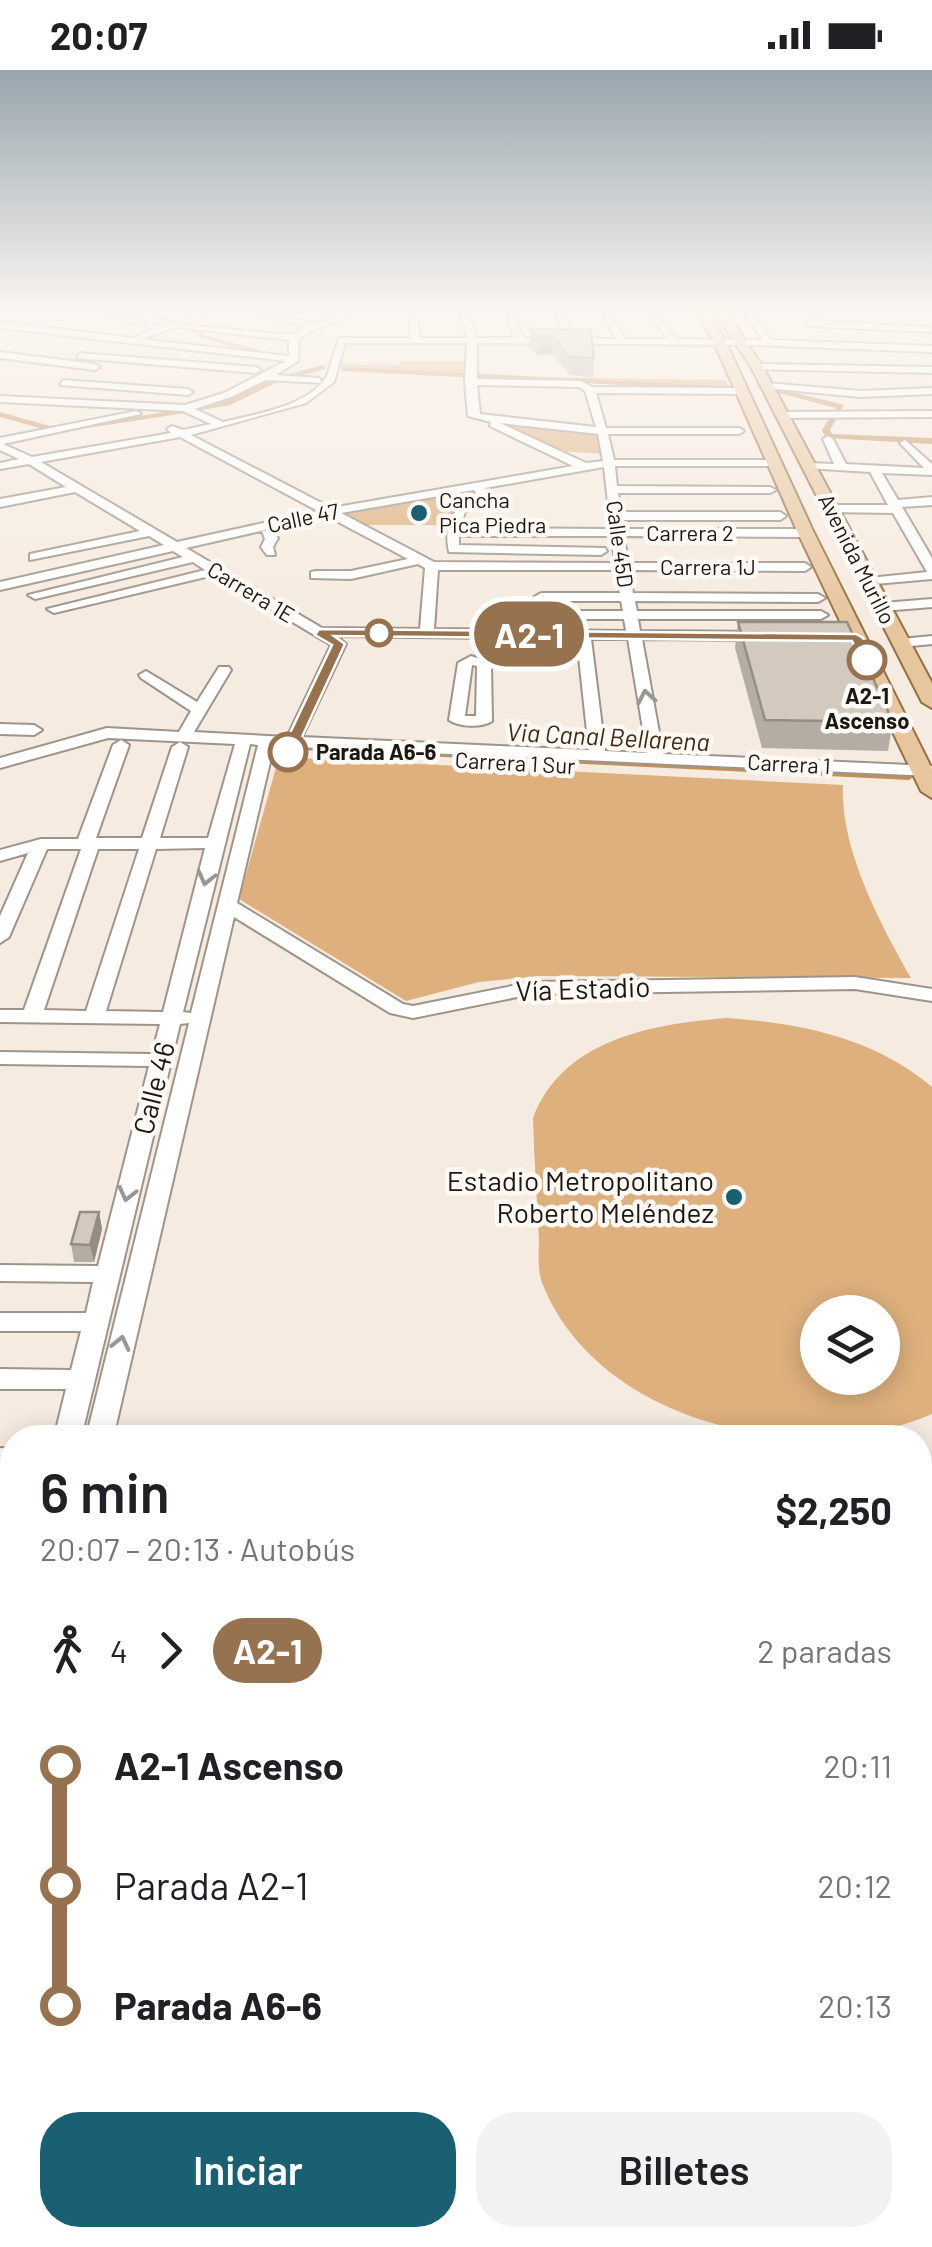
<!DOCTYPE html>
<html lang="es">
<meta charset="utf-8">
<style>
:root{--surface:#fff;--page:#f2f2f2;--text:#202124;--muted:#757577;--accent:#1b6072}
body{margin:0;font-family:Barlow,sans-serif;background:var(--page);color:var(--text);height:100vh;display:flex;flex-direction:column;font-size:38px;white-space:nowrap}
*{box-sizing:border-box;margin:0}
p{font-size:32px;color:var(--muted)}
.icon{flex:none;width:55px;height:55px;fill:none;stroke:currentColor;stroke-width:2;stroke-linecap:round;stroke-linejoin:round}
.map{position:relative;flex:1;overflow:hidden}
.sheet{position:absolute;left:0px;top:1355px;width:932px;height:822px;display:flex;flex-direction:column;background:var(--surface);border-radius:40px 40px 0 0;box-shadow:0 5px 25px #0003}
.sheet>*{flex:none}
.badge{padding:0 20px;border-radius:32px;font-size:35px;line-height:65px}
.controls{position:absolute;left:800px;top:1225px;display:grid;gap:20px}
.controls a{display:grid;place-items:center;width:100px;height:100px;border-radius:50%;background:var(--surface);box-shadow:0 5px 25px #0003;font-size:50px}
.map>.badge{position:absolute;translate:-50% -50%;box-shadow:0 0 0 5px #fff}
.legs{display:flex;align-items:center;gap:15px;height:110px;padding:0 40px;font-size:32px}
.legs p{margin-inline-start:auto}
.overview{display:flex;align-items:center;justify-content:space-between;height:170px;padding:0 40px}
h1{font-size:55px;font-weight:600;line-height:75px}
.action{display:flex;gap:20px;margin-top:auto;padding:20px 40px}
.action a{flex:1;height:115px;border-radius:40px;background:var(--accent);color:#fff;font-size:40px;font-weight:600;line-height:115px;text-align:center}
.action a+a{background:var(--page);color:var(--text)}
ul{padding:0 40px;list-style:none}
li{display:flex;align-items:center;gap:35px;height:120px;font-size:38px}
li i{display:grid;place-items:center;width:15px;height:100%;margin:0 12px;background:currentColor}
li i::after{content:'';width:25px;height:25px;margin:-12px;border:8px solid;border-radius:50%;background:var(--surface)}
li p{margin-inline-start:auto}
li:first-child i{background:linear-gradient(#0000 50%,currentColor 0)}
li:last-child i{background:linear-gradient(currentColor 50%,#0000 0)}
.status{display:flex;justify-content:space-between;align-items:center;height:70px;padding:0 50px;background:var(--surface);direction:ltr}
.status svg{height:28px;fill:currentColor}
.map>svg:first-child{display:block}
.green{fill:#deb07d;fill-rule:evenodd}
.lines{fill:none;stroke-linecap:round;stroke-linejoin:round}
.stream{stroke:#8e6c43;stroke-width:8}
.canal{fill:#c09058;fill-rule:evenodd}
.minor-casing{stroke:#9e948a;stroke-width:4}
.major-casing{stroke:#957044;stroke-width:4}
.minor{fill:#fff;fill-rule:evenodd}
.major{fill:#e7c69e;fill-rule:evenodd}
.wall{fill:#b5ada3}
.shaded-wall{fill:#948d85}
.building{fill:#d3c9be;stroke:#948d85;stroke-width:2.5}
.oneway{stroke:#989795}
.line-1{fill:#96724f;stroke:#fff;stroke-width:2.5}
.poi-dot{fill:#1b6072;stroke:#fef9f5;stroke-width:4}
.stop-1-dot{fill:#fff;stroke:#96724f;stroke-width:5}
.labels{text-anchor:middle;stroke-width:9;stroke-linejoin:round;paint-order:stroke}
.far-poi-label{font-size:22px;fill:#1b1713;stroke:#fef9f5;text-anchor:start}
.far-street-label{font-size:22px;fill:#1b1713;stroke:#fef9f5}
.far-stop-label{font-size:22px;font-weight:bold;fill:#1b1713;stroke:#fef9f5}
.far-water-label{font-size:25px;font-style:italic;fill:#3f2a11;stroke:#fef9f5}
.street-label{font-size:28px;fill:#1b1713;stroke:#fef9f5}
.poi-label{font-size:28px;fill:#1b1713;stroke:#fef9f5;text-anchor:end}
</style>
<div class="status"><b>20:07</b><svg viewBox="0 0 49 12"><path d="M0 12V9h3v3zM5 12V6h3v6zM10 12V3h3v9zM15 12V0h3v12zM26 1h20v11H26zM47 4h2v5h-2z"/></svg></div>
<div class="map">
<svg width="932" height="2177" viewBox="0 0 932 2177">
<rect width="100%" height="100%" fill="#f6ebe0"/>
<path class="green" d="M400,291H465V305L340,297L342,294L399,295Z
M482,306L726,310L729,317L482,307Z
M487,350L597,362L604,384L557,381Z
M470,418L479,420L476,427L456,431L452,455H360L334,442Z
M279,687L843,715C840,779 880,853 911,908L539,906L479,912L406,931L239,829Z
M727,948C800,953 875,968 932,1017V1344C804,1400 599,1354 543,1215C537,1202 539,1184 539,1170C537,1129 534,1088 533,1048C563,969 652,954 727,948ZM818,1242H882V1308H818Z
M932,1446V2177H257L264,2165H920V1447Z"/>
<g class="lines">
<path class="stream" d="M240,2177L247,2165"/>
<path class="canal" d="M161,244H168L164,248L176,253L173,255L157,249Z
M188,257L204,262L205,265L283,287L279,289L199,267L198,264L186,260Z
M323,295L326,299L280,311L230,335L195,341L191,339L225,331L274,308Z
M343,297L723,316L727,318L723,320L340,301Z
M771,317L844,335L830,360L832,364L932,368V374L826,368L822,360L836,338L771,321Z
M182,339L185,343L61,362L57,360Z
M0,342L50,356L51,358L47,360L0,347Z
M304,673L909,702L915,706L909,710L300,680V674Z
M932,1631V1653L920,1654V1632Z
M0,1698L12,1699V1721L0,1722Z"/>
<g class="minor-casing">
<path id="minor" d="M102,244L164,256L201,244H213L184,255L292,265L306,256L251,244L316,253L357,244L310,261L299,269L298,291L276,305L319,308L322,313L266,310L231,327L195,339L223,352C255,344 308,337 327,306L339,268H411L409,244H417L420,268H467L460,244H468L476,268H514L507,244H515L523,268H564L556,244H564L573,268L616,269L603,244H611L625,269H667L650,244H658L675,269L763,270L745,244H753L771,270L932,276V282L748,275L477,273V309L581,311L592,317L743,318L748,321L743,324L596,323L606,358H739L744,361L739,364H608L614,390H776L782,393L776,396H615L617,416L770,417L776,420L770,423H618L621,442H780L786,446L780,450H622L623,459H806L812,463L806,467L624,466L628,493H805L811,497L805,501L629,500L633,523L818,524L825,528L818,532L635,531L637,541H821L828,545L821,549H638L640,561L763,562L770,566L763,570L642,569L663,684L932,696V706L298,677L289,684L283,682V676L274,675L237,833L403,934L413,936L532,912L855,907L932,919V931L855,919L532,924L413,948L390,943L234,847L113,1368H86L189,953L180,954L81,1368H54L66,1319H0V1299L71,1300L81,1261H0V1243H86L93,1212L0,1211V1195L98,1196L149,996L0,994V982L152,984L160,954L0,952V940H24L81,779H47L9,867L0,873V846L28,783L0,791V780L41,769H78L113,675L121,670L129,675L96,768H142L172,677L180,672L188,677L160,768H208L235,674L108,668L0,698V688L107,658L179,662L191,641L141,608L139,605L146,601L197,632L219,597H229L231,600L194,662L287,667L331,575L214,505L54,543L47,539L205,500L193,492L35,529L28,525L183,487L173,481L0,520V512L164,475L149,466L30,490V484L140,461L75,422L0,437V429L66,417L29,394L0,399V393L19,389L0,380V368L136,341L141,344L3,374L32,387L171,363L167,359L172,356L183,360L211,354L183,341L0,332V326L185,335L224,323L286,291L0,258V252L133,268L154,259ZM176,257L289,270V286L141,269ZM345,273H467L465,312L468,346L491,352L490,356L573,396L331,438L191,365L306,333L334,312ZM477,315L579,317L585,321L596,357L480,344ZM500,353L598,364L603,391L586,393ZM180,367L318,441L177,472L41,392ZM604,397L611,459L460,458L465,442L489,424L485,418ZM474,420L476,423C453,438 443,454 449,482L601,485L607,481L605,478L459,475V466H612L615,493L434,492L341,443ZM327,446L408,489L351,501H316L311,502V508L351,509L418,494L425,498L420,559L322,558L186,478ZM438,500H616L620,523H541L534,527L541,531H621L623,541H542L535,545L542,549H624L626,561L434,559ZM336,566L577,569L589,680L302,667L346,574ZM591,569H628L647,683L605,681ZM250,674L258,675L191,943L183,942ZM205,778L163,942L106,941L156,779ZM98,779H139L86,941L44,940Z
M810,251L930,257L932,262L807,256Z
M0,282L95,294L100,297L95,300L0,288Z
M80,283L256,297L261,300L256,303L77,288Z
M757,294L932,297V303L754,299Z
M63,310L188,319L193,322L188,325L60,315Z
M767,313L861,321L932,318V324L861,327L764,318Z
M932,341V347L782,348L777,345L782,342Z
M828,366L833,369L846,394L924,398L900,373L905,370L932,394V405L882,403L898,430L932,427V435L902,437L932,488V509L864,515L862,512L869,508L927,502L893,443L828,442V436L832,435H888L870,402L805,398L809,393L834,394L823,369Z
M262,461H270L278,468L273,477L275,485H267L261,477L265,469Z
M932,529V537L883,541L876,537L883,533Z
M932,566V574L901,577L894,573L901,569Z
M471,586L491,593L492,651C482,658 459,657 449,650L458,593ZM472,595L477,596L476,646H465Z
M0,654L34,655L42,660L34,665L0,664Z
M0,1378L12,1379V1399L0,1398Z
M12,1586V1652L0,1659V1592Z
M12,1724V1809L0,1815V1729Z"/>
</g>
<g class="major-casing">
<path id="major" d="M697,244H709L724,268L814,463L932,699V728L921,721L798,463L712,268Z
M716,244H728L763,297L932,613V638L922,632L751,297Z"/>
</g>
<use href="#minor" class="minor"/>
<use href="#major" class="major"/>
</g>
<path class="wall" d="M530,259L591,260L594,288L593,307L570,305L552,284L537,285L530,277Z
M738,552L893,652L888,681L762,678L735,578Z
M99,1142L102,1159L94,1192H74L71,1174Z"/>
<path class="shaded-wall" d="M552,266V284L537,285L538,267Z
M99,1142L102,1159L94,1192L90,1175Z"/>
<path class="building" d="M530,259L591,260L594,288L570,287L552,266L538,267Z
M738,552H847L893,652L765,650Z
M80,1142H99L90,1175L71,1174Z"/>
<defs><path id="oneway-chevron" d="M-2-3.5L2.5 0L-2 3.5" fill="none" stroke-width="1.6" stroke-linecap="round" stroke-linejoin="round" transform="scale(2.5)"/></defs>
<g class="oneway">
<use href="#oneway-chevron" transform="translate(646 627) rotate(-100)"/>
<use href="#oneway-chevron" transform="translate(206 808) rotate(104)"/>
<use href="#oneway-chevron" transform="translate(127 1124) rotate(104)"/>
<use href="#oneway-chevron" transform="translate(121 1273) rotate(-77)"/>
</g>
<linearGradient id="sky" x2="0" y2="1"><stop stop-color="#98a6ae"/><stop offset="0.44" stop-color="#fbf6f1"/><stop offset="1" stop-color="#fbf6f1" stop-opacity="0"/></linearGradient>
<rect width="932" height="549" fill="url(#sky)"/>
<path class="line-1" d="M319,559L856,564L863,568L873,590L863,593L852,571L334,566L345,574L295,682L283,685L281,682L332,575L315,565Z"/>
<g class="poi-dot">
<circle cx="419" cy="443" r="10"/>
<circle cx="734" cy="1127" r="10"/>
</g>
<g class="stop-1-dot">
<circle cx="379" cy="563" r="12"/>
<circle cx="867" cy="590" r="18"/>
<circle cx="288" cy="682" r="18"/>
</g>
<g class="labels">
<g class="far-poi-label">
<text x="439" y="438">Cancha<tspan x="439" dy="25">Pica Piedra</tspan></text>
</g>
<g class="far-street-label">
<text transform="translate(303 448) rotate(-12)" y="8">Calle 47</text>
<text x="690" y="471">Carrera 2</text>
<text transform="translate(620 474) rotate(82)" y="8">Calle 45D</text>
<text transform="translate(857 489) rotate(63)" y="8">Avenida Murillo</text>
<text x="708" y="505">Carrera 1J</text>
<text transform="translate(251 522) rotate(31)" y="8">Carrera 1E</text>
<text transform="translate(515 693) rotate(3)" y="8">Carrera 1 Sur</text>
<text transform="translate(789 694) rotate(3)" y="8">Carrera 1</text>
</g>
<g class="far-stop-label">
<text x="867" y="634">A2-1<tspan x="867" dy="25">Ascenso</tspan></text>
<text x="316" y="690" text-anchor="start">Parada A6-6</text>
</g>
<g class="far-water-label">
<text transform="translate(608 667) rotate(3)" y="9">Via Canal Bellarena</text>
</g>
<g class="street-label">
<text transform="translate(583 919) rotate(-2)" y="10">Vía Estadio</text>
<text transform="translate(154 1018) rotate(-76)" y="10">Calle 46</text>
</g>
<g class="poi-label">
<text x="714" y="1121">Estadio Metropolitano<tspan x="714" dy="32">Roberto Meléndez</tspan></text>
</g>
</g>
</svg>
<div class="controls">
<a><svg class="icon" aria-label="layers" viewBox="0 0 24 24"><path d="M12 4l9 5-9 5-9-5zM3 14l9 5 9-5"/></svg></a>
</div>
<b class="badge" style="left:529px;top:564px;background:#96724f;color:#fff">A2-1</b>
<section class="sheet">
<div class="overview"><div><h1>6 min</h1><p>20:07 – 20:13 · Autobús</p></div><b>$2,250</b></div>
<div class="legs"><svg class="icon" aria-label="walk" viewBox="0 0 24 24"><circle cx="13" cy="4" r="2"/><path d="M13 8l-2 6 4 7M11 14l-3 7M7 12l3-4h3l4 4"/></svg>4<svg class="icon" aria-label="forward" viewBox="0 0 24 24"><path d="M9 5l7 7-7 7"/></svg><b class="badge" style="background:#96724f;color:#fff">A2-1</b><p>2 paradas</p></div>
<ul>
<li><i style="color:#96724f"></i><b>A2-1 Ascenso</b><p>20:11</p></li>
<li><i style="color:#96724f"></i><span>Parada A2-1</span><p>20:12</p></li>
<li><i style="color:#96724f"></i><b>Parada A6-6</b><p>20:13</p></li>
</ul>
<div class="action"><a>Iniciar</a><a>Billetes</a></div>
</section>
</div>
